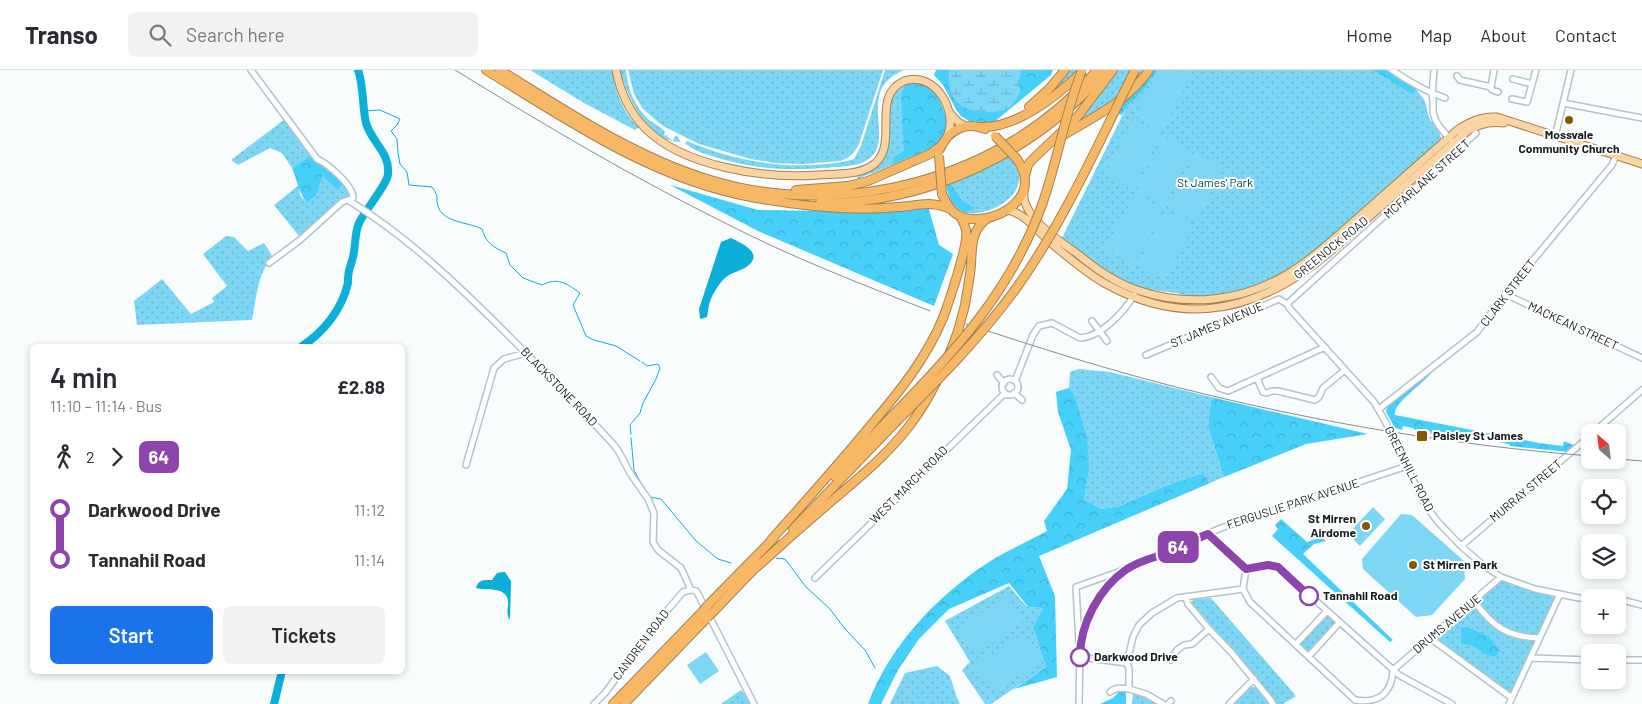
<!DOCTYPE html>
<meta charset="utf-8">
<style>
:root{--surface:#fff;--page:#f2f2f3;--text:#2b2b33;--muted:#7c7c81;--line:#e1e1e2;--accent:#1a73e8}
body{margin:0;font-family:Barlow,sans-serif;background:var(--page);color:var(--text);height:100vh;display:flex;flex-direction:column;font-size:19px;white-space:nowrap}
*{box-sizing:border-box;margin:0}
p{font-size:16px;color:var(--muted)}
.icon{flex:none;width:28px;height:28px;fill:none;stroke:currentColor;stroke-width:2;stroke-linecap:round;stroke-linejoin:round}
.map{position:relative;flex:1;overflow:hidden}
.side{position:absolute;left:30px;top:274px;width:375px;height:330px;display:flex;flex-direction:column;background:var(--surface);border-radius:8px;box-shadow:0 2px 8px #0003}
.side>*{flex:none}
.badge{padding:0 10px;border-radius:8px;font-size:18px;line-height:32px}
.needle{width:32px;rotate:332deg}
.fabs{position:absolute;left:1581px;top:354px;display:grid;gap:10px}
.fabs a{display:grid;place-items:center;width:45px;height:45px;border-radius:8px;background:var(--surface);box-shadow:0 2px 8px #0003;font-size:25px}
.map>.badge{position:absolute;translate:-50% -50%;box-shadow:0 0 0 2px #fff}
.legs{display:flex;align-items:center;gap:8px;height:55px;padding:0 20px;font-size:16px}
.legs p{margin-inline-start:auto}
.summary{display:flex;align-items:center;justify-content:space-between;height:85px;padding:0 20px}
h1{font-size:28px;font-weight:600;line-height:38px}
.action{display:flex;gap:10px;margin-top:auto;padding:10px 20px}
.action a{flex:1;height:58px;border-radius:8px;background:var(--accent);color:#fff;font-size:20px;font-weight:600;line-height:58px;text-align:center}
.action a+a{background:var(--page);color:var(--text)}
ul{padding:0 20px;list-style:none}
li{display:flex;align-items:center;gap:18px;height:50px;font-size:19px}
li i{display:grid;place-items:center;width:8px;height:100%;margin:0 6px;background:currentColor}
li i::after{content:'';width:12px;height:12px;margin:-6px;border:4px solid;border-radius:50%;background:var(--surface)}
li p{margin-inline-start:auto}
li:first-child i{background:linear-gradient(#0000 50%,currentColor 0)}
li:last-child i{background:linear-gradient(currentColor 50%,#0000 0)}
header{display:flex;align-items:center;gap:30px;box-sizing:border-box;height:70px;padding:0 25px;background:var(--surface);border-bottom:1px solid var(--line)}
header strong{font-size:24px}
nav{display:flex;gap:28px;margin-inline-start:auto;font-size:18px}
.search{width:350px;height:45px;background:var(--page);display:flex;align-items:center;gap:12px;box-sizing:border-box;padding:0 18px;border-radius:8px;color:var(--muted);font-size:19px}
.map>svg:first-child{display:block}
.grass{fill:url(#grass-dots)}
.forest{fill:url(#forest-crowns)}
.wetland{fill:url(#wetland-marsh)}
.garden{fill:#7cd6f4}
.water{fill:#0bafd7}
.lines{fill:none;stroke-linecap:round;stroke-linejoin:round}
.stream{stroke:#0bafd7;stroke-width:1}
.river{stroke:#0bafd7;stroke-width:8}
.minor-casing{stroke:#b0c4cb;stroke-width:8}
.major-casing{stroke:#a8814d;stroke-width:9}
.highway-casing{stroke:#a8814d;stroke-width:10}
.minor{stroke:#fff;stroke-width:5}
.major{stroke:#fad4a3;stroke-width:7}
.highway{stroke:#f7b866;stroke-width:8}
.rail{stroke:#878d8f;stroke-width:1}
.highway-bridge-casing{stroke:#a8814d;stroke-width:10;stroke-linecap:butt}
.highway-bridge{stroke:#f7b866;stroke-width:8}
.line-1-casing{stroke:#fff;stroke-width:11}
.line-1{stroke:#8e44ad;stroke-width:8}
.poi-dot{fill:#885600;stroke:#fff;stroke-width:2}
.stop-1-dot{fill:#fff;stroke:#8e44ad;stroke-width:2.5}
.labels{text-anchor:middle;stroke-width:4;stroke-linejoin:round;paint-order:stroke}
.poi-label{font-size:12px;font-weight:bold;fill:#141c1e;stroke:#fff;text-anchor:start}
.street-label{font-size:12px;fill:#141c1e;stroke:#fff}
.park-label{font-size:12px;fill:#004050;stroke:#fff}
.stop-label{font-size:12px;font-weight:bold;fill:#141c1e;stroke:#fff;text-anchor:start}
</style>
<header>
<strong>Transo</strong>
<div class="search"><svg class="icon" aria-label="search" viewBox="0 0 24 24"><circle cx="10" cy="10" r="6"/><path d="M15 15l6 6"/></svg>Search here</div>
<nav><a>Home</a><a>Map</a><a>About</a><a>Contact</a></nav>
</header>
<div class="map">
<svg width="1642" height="634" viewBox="0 0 1642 634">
<defs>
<pattern id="grass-dots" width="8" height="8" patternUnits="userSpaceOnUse" patternTransform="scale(1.25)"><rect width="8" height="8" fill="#7cd6f4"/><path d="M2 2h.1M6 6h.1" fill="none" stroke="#6ab7d1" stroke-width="1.8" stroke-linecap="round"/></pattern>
<pattern id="forest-crowns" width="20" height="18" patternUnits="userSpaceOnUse" patternTransform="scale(1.25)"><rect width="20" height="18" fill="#46cff8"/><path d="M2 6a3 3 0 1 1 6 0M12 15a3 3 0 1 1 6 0" fill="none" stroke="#3cb1d4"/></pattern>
<pattern id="wetland-marsh" width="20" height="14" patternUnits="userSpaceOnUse" patternTransform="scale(1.25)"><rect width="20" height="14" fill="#7cd6f4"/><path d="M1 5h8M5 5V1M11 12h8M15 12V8" fill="none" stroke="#6ab7d1"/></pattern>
</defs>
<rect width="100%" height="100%" fill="#f8fcfd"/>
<path class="grass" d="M530,0H612C615,19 623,44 639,57L635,60L584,33Z
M620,0H626C628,20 634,36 649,50C655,54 661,57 665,62L664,65L666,66L667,64V67L673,71L675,66H677L681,72C649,73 627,27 620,0Z
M628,0H883L859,74C854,83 850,88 840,91L803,94L775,93L751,89L699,74L663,56L643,39L634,24Z
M885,0H904C856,20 893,64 872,86C863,96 848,96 836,97C793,101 753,100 712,86C702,83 693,80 685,73L687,71C731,90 780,99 827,94C836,93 845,92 854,89L861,76Z
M1068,0H1079L1060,19L1049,25L1048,23Z
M1118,0H1145L1116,30L1076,54L1075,52Z
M1158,0H1386L1413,15L1425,31L1429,48L1440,63L1441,68L1440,72L1326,172L1281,205L1239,223L1189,228L1177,223L1151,220L1150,222C1117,210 1088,191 1062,168L1126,38L1142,22Z
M906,12L904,80L893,88L892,95L857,109L859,103C893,94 889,75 889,45C889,38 889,32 892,26C894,21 902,16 906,12Z
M285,49L310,86L292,98L282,83L270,78L238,95L231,90Z
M1008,86C1040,116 996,147 965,143L974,138L963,131L951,113Z
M323,106L343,113L350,125L349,128L339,131L303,164L299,166L274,135L299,115L300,125L307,133L316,126Z
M226,166L234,167L248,181L264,173L271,184L272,187C258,202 256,230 252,250L137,255L134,231L162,209L191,244L214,232L212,228L227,216L203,184Z
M1079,299L1110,302L1215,328L1211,331L1208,357L1224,407L1210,413L1203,403L1165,416L1120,436L1101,439L1084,429L1089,401L1074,324L1069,318L1070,302Z
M1502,509L1511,515L1557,525L1511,624L1436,570L1435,565Z
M1009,516L1027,537L1043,538L1033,557L1046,597L991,634H985L962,600L970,592L945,551Z
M1211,528L1296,626L1283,634H1277L1267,620L1192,533L1193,529Z
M1326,544L1337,554L1309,584L1299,574Z
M937,596L950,606L957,628L960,634H890L905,603Z
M1250,617H1255L1269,634H1234Z
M741,620L752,634H721Z
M1133,623L1160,634H1132Z"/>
<path class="forest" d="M936,0H1053L1051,5L993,53L969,51L961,46L957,41L943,15L934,5Z
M1151,0H1158L1142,22L1126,38L1122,45L1118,44L1125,30Z
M1373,0H1386L1413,15L1416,18L1414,22L1410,23Z
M906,12H923L937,24L947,49L949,58L941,70L934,77L892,95L893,88L904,80L901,27Z
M310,86L317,92L325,95L343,113L338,120L323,106L316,126L307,133C299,123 297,110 292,98Z
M951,113L963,131L975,138L965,143C953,137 948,128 946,114Z
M670,115L758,140L878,142L908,140L928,136L939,175L953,184L934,236L758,161Z
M1435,298C1428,311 1392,333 1395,345L1539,373L1563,376L1564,371L1576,376L1569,382L1510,376L1509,374L1470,367L1468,369L1466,368L1465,366H1460L1459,367H1456V365L1433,361L1432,364L1430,363V361L1417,359L1415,360L1413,358L1403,356L1402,360L1395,358L1386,342L1387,336Z
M1069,318L1074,324L1087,368L1089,401L1084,429L1101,439L1120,436L1165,416L1203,403L1210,413L1039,486L1055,526L1057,607L1014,619L1046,597L1033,557L1043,538L1028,537L1009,513L949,539L919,569L898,600L881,634H868C890,574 942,520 997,487C1013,478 1031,470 1047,461L1044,451L1067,419L1071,380L1058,342L1056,322Z
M1215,328L1368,364L1306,374L1224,407L1208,357L1211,330Z
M1281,449L1307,472L1321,467L1326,471L1314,474L1303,484L1393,570L1390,572L1272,466L1278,459L1275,455Z
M1461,557L1472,559L1489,567L1500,580L1496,586C1487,588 1481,580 1473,576C1469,574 1465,574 1461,574Z
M1122,619L1126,621V634H1100L1113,628Z"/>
<path class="wetland" d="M949,0H1021L1019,15L1020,21C1018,26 1015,33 1010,37C997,45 969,44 958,33C949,25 948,11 949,0Z"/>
<path class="garden" d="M1159,0H1180L1191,6L1163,61L1135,46Z
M1133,50L1161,64L1132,119L1104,105Z
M1164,66L1193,81L1164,136L1136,121Z
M1196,83L1225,97L1196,152L1168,137Z
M1135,124L1163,139L1134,194L1106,179Z
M1166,141L1194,155L1165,210L1137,196Z
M1373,437L1385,449L1360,476L1348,464Z
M1401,444L1412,445L1464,491L1465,509L1432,545L1416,547L1363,499L1362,489Z
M1008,526L1024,552L976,584L959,558Z
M1024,564L1042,591L993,622L975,595Z
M706,582L719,601L700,614L687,595Z"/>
<path class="water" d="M731,168C741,173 763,182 749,195C743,201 729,202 722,211C717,217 710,228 709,235C708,239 708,243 707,247L700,249L699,239L721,172Z
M503,502H505L511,511L510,550C505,542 509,538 508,530C505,516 486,521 476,518C478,509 485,510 492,510L497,503Z"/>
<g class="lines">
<path class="stream" d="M364,41L380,40L400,49L397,55L391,61L397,69L398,83L400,94L407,102L409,115L432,117C440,128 435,126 438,136C443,153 469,152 482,159C486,173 493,177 506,183L510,195L523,208L542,215C558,207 566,213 580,223L573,235L586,266L594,270L616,276L640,291
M631,364L630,355L640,343L643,333L656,309L660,298L658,294L647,296L642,292
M631,368L634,400L644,419
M649,427L661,429L696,471L718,489L731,493
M776,488L785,489L806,517L830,539L845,559L865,580L875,598"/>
<path class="river" d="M302,276C324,262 342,239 348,213C348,209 348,205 349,201C350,196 352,192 353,187C356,175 354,165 359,153C364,142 388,113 388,104C390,82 372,73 366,53C362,35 364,17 358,0
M274,634L282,601"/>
<g class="minor-casing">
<path id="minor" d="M251,0L317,89C328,94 353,115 353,128L348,130
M1392,0C1408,11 1427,22 1445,28
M1434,0L1432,25C1434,30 1433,35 1433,41C1434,52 1443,61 1450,69
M1494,0L1491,17L1492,20L1498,22
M1457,6L1460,10L1491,17
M1513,9L1532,14
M1512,29L1527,32L1536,0
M1563,33L1642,48
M1555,67L1571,0
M269,193L300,170L342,132L348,130C408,167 458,215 508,265C544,301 579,337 614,375L619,382L630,403L648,429L654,443L653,472L658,480L681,498L691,520
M1505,224L1642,288
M1287,234L1290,239L1374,332L1385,351L1424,433L1438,452L1461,476L1483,495L1501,507L1535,519L1579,528L1590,529
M1287,234L1476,63
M1092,251L1107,271
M1146,285L1279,229L1287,234
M997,305L1004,313
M1211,307L1219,318L1228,321L1325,277
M1257,308L1263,322L1267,323L1272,321H1278L1315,330L1319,327L1323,318L1345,300
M1002 317a8 8 0 1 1 16 0a8 8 0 1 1-16 0Z
M1015,311L1033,265L1039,256L1052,253L1080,268C1101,267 1124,242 1134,225
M1014,323L1022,330
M1379,339L1477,262L1505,224L1612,95L1616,86
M1594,362L1642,320
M466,395L494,298L504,289L526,283
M1208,464L1246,499
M1461,476L1590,366
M1246,499L1268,495L1278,497L1399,605L1452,634
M1246,499L1243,519L1250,532L1355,630C1379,634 1392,623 1393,600
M815,508L1005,323
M691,520L696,521L698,524L754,634
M1186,528L1188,534L1209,559L1231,582L1269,628L1273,634
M1618,529L1642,535
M1474,531C1492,556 1507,567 1539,568
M1430,568L1512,628
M1079,573L1076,517L1124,500
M1296,574L1326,542
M1309,586L1339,553
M1080,587L1127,593
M1531,588L1590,590
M1171,590L1177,580L1184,575L1192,574L1209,559
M1618,590H1642
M1393,600L1501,507
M1110,622C1116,617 1122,618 1129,619
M594,634L605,623L659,550L683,522L691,520
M1079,634L1080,576L1083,558L1093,537L1106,519L1126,500L1221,458L1407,396
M1163,634L1146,624L1129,619V599L1127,593L1133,567L1139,555L1152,543L1177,528L1243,519
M1168,634L1171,631
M1229,634L1254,609
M1509,634L1560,524"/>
</g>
<g class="major-casing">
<path id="major" d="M616,0C620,21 629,41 644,57C682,97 766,109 818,105C835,104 856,105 870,97C903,78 868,27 904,11C935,0 959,42 947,67
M949,42L958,52L965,56
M1024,122C1021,147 1061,172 1079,185C1096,199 1116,213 1137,220C1187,237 1240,232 1286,205C1313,189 1336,167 1360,146C1392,118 1424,89 1456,61C1469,52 1481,46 1497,47L1642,94
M1007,140C1024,142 1038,162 1051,173C1068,187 1086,203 1106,214C1175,252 1240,246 1305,201C1327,186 1348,166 1368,148C1401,119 1433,91 1465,63C1477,54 1489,51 1504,53"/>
</g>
<g class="highway-casing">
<path id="highway" d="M486,0C569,51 653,109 751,127C799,136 848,142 898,137C915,136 934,130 950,139
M500,0C566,41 633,86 707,109C843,152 1004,109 1097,0
M1029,37L1049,19L1065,0
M982,57C1016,58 1057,26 1081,3
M1062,66C1094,47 1128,31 1149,0
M940,79C948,60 966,51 985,59
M1025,106L1028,95L1031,91L1078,46L1113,0
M796,120L848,116L868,111L930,84L942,75
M942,124C946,132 950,141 958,145C979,157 1018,142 1024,119C1027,108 1023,98 1017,89
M820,133C928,134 1037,82 1106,0
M965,235C967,221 970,208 971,195C972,177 971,159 988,148
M946,240C951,224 969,175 966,160C965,155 962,150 960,146
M834,406L890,348
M793,459L896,352
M771,470C805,432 839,394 871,355C899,322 926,289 943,248
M757,497C782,474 808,451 834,429C861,406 888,384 910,355C931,327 946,295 958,261
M708,535L774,468
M713,542L759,494
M613,634L703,541
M624,634L707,548"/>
</g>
<use href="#minor" class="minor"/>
<use href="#major" class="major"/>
<use href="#highway" class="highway"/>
<path class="rail" d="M455,0C543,54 632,107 725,153C791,187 861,214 930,241
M966,254C1037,277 1108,300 1180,318C1315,352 1452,375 1590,386
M1618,389L1642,391"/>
<g class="highway-bridge-casing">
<path id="highway-bridge" d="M995,66L1017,89
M939,86L942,124
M943,248L946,240
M958,261L965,235
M890,348C954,283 1012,220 1043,132C1058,89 1065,43 1082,0
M896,352C938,310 980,268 1015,220C1064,152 1098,74 1135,0
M703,541L708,535
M707,548L713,542"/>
</g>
<use href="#highway-bridge" class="highway-bridge"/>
</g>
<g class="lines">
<g class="line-1-casing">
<path id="line-1" d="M1080,587C1080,554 1099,518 1127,499C1135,494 1145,490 1155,487C1172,479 1190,472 1208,464L1246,499L1268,495L1278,497L1309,526"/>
</g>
<use href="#line-1" class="line-1"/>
</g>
<g class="poi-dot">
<circle cx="1569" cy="50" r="5"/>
<rect x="1416" y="360" width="12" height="12" rx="2.5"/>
<circle cx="1366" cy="456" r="5"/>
<circle cx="1413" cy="495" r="5"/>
</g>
<g class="stop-1-dot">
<circle cx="1309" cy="526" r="9"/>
<circle cx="1080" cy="587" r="9"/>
</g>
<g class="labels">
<g class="poi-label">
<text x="1569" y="69" text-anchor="middle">Mossvale<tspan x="1569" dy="14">Community Church</tspan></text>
<text x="1433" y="370">Paisley St James</text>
<text x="1356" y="453" text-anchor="end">St Mirren<tspan x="1356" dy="14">Airdome</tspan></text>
<text x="1423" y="499">St Mirren Park</text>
</g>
<g class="street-label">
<text transform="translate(1427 109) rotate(-42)" y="4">MCFARLANE STREET</text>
<text transform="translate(1331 178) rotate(-39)" y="4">GREENOCK ROAD</text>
<text transform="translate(1508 223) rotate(-52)" y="4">CLARK STREET</text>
<text transform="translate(1217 255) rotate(-23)" y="4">ST JAMES AVENUE</text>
<text transform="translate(1573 256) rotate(25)" y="4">MACKEAN STREET</text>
<text transform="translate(559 317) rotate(46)" y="4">BLACKSTONE ROAD</text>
<text transform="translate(1409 399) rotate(63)" y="4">GREENHILL ROAD</text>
<text transform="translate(909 415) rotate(-45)" y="4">WEST MARCH ROAD</text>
<text transform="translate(1526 421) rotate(-40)" y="4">MURRAY STREET</text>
<text transform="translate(1293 434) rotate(-18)" y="4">FERGUSLIE PARK AVENUE</text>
<text transform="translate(1447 554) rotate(-40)" y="4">DRUMS AVENUE</text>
<text transform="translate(641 575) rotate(-53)" y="4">CANDREN ROAD</text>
</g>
<g class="park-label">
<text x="1215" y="117">St James' Park</text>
</g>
<g class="stop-label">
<text x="1323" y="530">Tannahil Road</text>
<text x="1094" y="591">Darkwood Drive</text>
</g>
</g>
</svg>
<div class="fabs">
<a><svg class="needle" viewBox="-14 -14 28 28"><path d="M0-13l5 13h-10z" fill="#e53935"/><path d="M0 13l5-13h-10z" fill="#7c7c81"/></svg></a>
<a><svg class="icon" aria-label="locate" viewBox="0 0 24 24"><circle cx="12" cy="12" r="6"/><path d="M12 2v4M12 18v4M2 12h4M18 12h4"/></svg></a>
<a><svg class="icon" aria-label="layers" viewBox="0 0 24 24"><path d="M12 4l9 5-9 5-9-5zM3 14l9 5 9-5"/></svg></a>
<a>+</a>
<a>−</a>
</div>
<b class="badge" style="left:1178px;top:477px;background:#8e44ad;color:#fff">64</b>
<section class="side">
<div class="summary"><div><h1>4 min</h1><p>11:10 – 11:14 · Bus</p></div><b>£2.88</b></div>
<div class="legs"><svg class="icon" aria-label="walk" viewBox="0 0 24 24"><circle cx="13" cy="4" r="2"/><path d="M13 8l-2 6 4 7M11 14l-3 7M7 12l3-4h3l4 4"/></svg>2<svg class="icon" aria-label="forward" viewBox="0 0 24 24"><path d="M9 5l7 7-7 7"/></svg><b class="badge" style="background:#8e44ad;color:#fff">64</b></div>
<ul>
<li><i style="color:#8e44ad"></i><b>Darkwood Drive</b><p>11:12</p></li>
<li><i style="color:#8e44ad"></i><b>Tannahil Road</b><p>11:14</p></li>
</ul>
<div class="action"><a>Start</a><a>Tickets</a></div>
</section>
</div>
